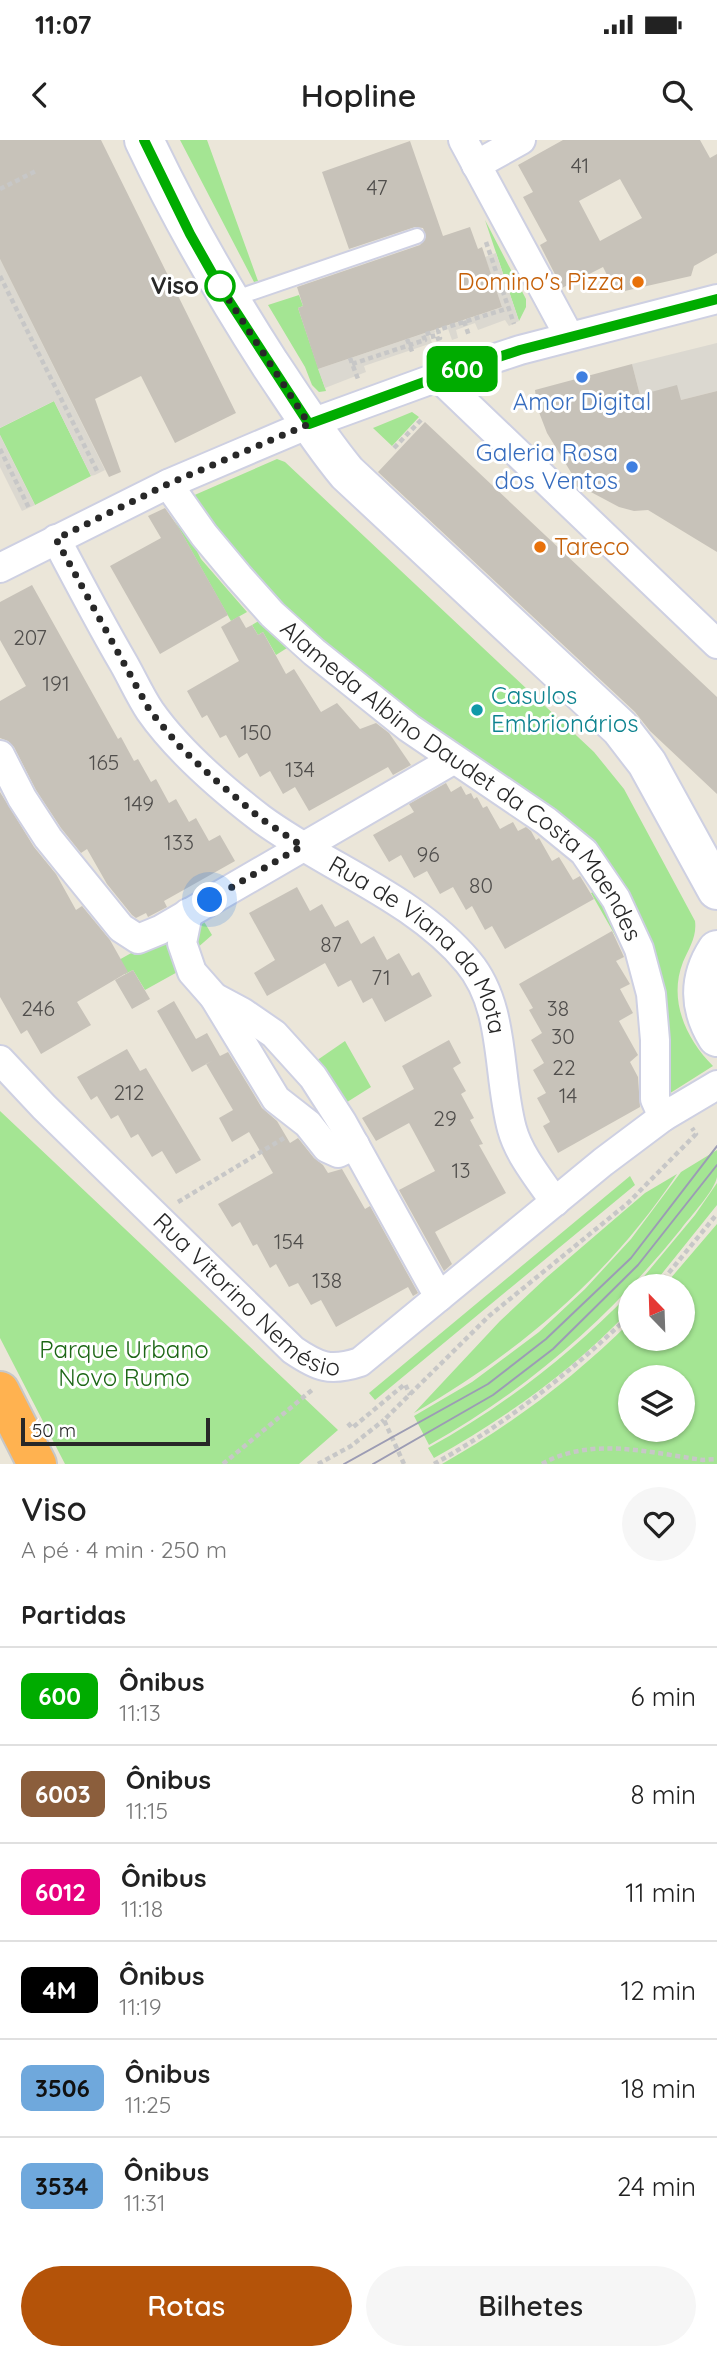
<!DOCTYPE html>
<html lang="pt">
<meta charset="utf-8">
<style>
:root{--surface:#fff;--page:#f6f6f6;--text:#222;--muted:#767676;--line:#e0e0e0;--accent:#b45309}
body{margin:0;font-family:Quicksand,sans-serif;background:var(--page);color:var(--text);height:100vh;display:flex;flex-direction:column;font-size:26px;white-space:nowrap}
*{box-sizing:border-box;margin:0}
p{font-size:23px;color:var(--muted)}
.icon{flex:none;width:38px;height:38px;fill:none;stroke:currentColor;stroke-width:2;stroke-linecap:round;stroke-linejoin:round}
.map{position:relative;height:1324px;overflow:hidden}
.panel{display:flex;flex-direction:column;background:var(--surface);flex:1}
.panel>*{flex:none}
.badge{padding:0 14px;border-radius:10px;font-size:24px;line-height:46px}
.needle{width:46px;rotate:337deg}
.fabs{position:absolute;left:618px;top:1134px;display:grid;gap:14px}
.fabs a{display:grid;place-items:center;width:77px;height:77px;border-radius:50%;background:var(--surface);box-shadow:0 2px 5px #0004;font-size:35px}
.scale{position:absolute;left:21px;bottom:18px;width:189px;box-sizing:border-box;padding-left:7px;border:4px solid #282828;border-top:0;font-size:19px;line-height:24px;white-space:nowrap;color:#282828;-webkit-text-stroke:5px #fff;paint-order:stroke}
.you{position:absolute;width:35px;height:35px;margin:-18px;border:5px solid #fff;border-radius:50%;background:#1a73e8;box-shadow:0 0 0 10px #1a73e833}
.map>.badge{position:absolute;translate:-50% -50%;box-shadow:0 0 0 4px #fff}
h2{padding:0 21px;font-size:26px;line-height:63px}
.round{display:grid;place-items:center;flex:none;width:74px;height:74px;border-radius:37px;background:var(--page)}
.overview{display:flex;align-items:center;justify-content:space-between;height:119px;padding:0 21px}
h1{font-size:33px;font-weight:600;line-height:52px}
.primary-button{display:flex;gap:14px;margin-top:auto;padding:14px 21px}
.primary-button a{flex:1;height:80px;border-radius:42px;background:var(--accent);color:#fff;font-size:28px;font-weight:600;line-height:80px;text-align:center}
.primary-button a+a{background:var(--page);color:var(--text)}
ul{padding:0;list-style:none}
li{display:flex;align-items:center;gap:21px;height:98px;padding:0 21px;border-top:2px solid var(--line)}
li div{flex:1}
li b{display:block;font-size:26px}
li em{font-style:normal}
li .badge{min-width:77px;font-weight:700;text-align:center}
.status{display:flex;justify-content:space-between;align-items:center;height:49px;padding:0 35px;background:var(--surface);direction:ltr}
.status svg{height:19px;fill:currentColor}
header{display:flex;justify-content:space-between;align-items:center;height:91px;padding:0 21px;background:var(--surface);font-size:32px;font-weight:600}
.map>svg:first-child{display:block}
.green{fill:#a4e593;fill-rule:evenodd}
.plaza{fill:#dbd8d0}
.building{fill:#c7c2b9;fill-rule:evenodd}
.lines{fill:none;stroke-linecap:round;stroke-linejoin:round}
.lane-casing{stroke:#ced0e2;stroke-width:18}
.street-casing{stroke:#ced0e2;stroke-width:32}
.secondary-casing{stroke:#ced0e2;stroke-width:42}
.highway-casing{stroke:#c7c7c7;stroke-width:42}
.path{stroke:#c7c7c7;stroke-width:4.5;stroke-dasharray:5 3.5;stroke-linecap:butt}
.lane{stroke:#fff;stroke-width:14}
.street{stroke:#fff;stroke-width:28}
.secondary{stroke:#fff;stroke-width:38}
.highway{stroke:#ffb250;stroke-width:38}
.tram{stroke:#9c9cb4;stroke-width:2}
.line-casing{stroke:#fff;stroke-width:16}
.line{stroke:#00ac00;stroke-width:10}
.walk{stroke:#282828;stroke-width:7;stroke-dasharray:0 12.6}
.food-dot{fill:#e8710a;stroke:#fff;stroke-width:2.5}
.stop-dot{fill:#fff;stroke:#00ac00;stroke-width:3.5}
.shop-dot{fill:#3f7fe0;stroke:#fff;stroke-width:2.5}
.culture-dot{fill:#0f9aa8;stroke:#fff;stroke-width:2.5}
.labels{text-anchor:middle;stroke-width:6;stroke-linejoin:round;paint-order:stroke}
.number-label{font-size:21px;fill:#504e4c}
.food-label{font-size:24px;fill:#c56008;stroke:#fff;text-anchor:end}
.stop-label{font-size:24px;font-weight:bold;fill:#282828;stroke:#fff;text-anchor:end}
.shop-label{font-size:24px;fill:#366cbe;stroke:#fff}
.culture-label{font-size:24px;fill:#0d838f;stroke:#fff;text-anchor:start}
.street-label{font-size:24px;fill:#282828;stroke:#fff}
.park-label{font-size:24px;fill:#1d6716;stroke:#fff}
</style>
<div class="status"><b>11:07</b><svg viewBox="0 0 49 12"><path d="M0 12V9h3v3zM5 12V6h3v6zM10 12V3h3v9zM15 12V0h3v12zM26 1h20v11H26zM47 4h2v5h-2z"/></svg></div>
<header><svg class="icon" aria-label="back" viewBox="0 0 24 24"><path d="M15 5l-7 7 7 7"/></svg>Hopline<svg class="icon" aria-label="search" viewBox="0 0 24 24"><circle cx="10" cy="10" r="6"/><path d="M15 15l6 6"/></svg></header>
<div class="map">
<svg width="717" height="1324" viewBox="0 0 717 1324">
<rect width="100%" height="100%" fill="#ebe6d9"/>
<path class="green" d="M180,0H207L258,141L254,142Z
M485,80L526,159V167L519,181Z
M299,155L303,166L298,168L326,251L319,252L312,245L305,227L268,165Z
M54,261L91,336L35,365L0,295V288Z
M412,272L419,277L392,306L373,288Z
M277,319L285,322L594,612L624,649L695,781C697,797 689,808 683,822C668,860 686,899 713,926L664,957L625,755L279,467L190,357Z
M173,364L201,419L247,472L231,481L167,367Z
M262,479L287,508L276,515L263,492L258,495L252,485Z
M600,748L625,802L620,804L591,753Z
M202,778L212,795L196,809L192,787Z
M176,788L181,830L145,850L133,830L125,834L117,821Z
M345,901L371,947L344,964L313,923Z
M0,971L338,1290L299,1324H65L0,1198Z
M717,1010C717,1019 717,1028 717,1037C715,1050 690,1077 681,1089C609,1178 530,1248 429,1305L414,1276L472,1242L539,1192L585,1149L631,1099L681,1032Z
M677,1034C610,1135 519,1213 414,1273L500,1181L547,1137L645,1053Z
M630,1036L635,1045L375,1260L369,1253Z
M717,1043V1065L652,1146H636L695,1075Z
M717,1084V1324H442C511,1285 574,1238 630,1182V1199H682V1146H664ZM630,1237H682V1290H630Z
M630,1153V1170C573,1230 506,1278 434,1318L428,1308C504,1266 570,1215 630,1153Z"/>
<path class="plaza" d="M496,113L519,181L509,186L505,180L478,190L475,183L456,190L458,198L452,200L447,186L502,167L485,117Z
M0,119L105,330L95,335L91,336L54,261L0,288Z
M434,190L436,192L429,195L432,203L364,226L366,232L325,248L318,229Z
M717,203V251L681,260L640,255L632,224Z
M0,295L35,365L22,371L0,327Z"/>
<path class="building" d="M0,0H101L236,273L175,303L141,236L95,259L121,332L109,337L0,119Z
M563,0H700L710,18L717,14V113L694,126L691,136L616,153L603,127L562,148L540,105L547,101L523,57L533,52L518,25ZM620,39L642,78L600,101L579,61Z
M410,1L443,96L470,87L478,109L482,107L502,167L318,229L298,168L303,166L297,147L420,105L426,97L423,88L415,87L349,109L322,32Z
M632,224L640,255L677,245L681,260L717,251V412L648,370L634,371L619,367L589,351H582L575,345L572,334L547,293L537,267L535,250Z
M425,282L717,557V654L650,591L635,572L378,332Z
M165,368L179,388L228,475L160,514L110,426L161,398L148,376Z
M32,445L118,599L121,597L134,621L138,619L151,642L156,639L169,663L176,659L189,682L196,678L209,701L220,695L235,721L164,761L167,767L148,777L146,773L136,778L132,775L107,744L87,709L81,713L61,688L36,650L14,607L8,601L0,598V561L26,546L0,500V462Z
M239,476L246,488L252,485L258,495L263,492L286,534L294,529L321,572L337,563L360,589L376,583L389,593L411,625L393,635L388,627L309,671L295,647L283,654L270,631L260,637L247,613L239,618L226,595L220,598L207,575L202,578L187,551L239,521L221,487Z
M446,643L451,652L461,646L466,655L471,653L474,659L477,657L483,668L487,666L500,689L513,682L518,691L526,687L531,691L536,700L539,698L552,721L559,717L573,740L580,736L594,759L505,809L492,786L485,790L472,766L466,770L453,747L440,754L427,731L414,738L401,715L389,722L373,695L414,672L409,664Z
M0,652L34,707L56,734L76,770L82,766L110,800L128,832L77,862L91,885L41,914L27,890L21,894L0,857Z
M297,747L310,771L322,764L335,787L348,780L361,804L374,796L387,820L399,813L412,836L419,832L432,856L385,882L372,858L363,863L351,840L338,847L325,823L267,856L254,833L275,820L249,773Z
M612,791L624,817L616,821L630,844L620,849L633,873L619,881L638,915L630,922L638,937L640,967L558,1013L543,986L550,982L537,958L546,953L533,930L544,923L531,900L542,893L529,870L533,868L519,844Z
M133,830L150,859L132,869L115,840Z
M174,861L196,899L207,893L220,916L228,912L262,968L277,981L290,1003L298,998L314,1018L323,1025L328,1033L342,1029L365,1069L370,1066L418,1153L413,1156L408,1147L336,1187L321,1160L311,1165L298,1143L289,1147L276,1124L270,1128L257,1104L253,1106L240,1082L232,1087L218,1064L273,1033L249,992L232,1002L219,978L233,970L206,924L212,921L192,932L157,871Z
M449,900L461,923L453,928L466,951L461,954L474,978L470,980L483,1004L479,1005L506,1053L435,1092L452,1124L444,1131L399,1050L435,1031L409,983L376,1001L362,978L414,949L402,926Z
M127,909L140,931L146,928L201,1020L176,1034L162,1011L152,1017L138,994L131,998L118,975L111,979L97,956L91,960L77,937Z"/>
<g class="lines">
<g class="lane-casing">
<path id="lane" d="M233,159L417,96"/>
</g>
<g class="street-casing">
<g id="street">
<path d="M463,0L569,196"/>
<path d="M476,25L521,0"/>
<path d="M438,237L717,504"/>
<path id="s1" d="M168,344L204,395L239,437L272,474L314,512L409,588L546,681L584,712L616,759L639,809L651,854L655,900V959L663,977"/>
<path id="s2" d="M56,399C78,441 100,483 124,524C133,540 140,556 150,571C178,611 221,648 260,678C326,727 415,758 468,822C506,867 497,934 512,989C519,1015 540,1040 555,1062"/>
<path d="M0,428L168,344L309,284L438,237L520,210L717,159"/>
<path d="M0,615L22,658L48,698L121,788L138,799L160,790L453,620"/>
<path d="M188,773L182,803L192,832L214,857L242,872L274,894L313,937L342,982L439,1157"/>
<path d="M214,857L276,959L308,984L327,1008L338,1013L355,1005"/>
<path id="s3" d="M0,920L44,967L293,1210C318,1227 330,1232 360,1222L603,1022L663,977L717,945"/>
</g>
</g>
<g class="secondary-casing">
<path id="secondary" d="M144,0C181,78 223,151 270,224C295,261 318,298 347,333L620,588L647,623L717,750
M717,810C698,839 699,868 717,897"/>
</g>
<g class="highway-casing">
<path id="highway" d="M0,1251L37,1324"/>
</g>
<path class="path" d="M0,49L38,30
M486,102L514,184
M0,136L98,333
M464,181L469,196
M407,199L413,214
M350,218L358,239
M352,224L425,200L423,195L432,192L434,200L440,198L438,190L509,168
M394,308L422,279
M0,309L29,368
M178,1062L284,998
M658,1146L717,1074
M348,1283L352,1288L405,1244L410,1255
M223,1324L312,1250
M318,1324L351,1306L384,1280
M404,1324L384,1280L489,1176L628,1063L696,994L692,988
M434,1324C507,1283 570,1233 630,1175
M542,1324C591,1296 651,1313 703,1320L717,1319"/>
<use href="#lane" class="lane"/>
<use href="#street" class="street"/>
<use href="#secondary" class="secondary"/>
<use href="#highway" class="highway"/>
<path class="tram" d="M344,1324L488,1244L546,1199L631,1118L717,1006
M373,1324L493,1255L553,1209L638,1125L717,1025"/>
</g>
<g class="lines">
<g class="line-casing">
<path id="line" d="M144,0L190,94L220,147L309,284L438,237L520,210L717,159"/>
</g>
<use href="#line" class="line"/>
<path class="walk" d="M210,760L302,706L260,678L213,638L181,608L150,571L56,399L168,344L309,284L220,146"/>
</g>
<g class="food-dot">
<circle cx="638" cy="142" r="7"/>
<circle cx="540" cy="407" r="7"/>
</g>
<circle class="stop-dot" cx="220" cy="146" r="14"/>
<g class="shop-dot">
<circle cx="582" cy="237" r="7"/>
<circle cx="632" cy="327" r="7"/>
</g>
<circle class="culture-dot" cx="477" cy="570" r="7"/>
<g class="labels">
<g class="number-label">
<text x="580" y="33">41</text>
<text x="377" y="55">47</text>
<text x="30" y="505">207</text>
<text x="56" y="551">191</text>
<text x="256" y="600">150</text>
<text x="104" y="630">165</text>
<text x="300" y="637">134</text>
<text x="139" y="671">149</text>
<text x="179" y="710">133</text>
<text x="428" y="722">96</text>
<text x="481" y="753">80</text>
<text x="331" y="812">87</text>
<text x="381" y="845">71</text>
<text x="38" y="876">246</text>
<text x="558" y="876">38</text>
<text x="563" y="904">30</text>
<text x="564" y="935">22</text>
<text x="129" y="960">212</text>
<text x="568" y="963">14</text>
<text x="445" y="986">29</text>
<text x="461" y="1038">13</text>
<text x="289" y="1109">154</text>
<text x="327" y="1148">138</text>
</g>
<g class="food-label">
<text x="624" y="150">Domino's Pizza</text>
<text x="554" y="415" text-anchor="start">Tareco</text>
</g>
<g class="stop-label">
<text x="199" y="154">Viso</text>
</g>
<g class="shop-label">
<text x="582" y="270">Amor Digital</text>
<text x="618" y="321" text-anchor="end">Galeria Rosa<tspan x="618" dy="28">dos Ventos</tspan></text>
</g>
<g class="culture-label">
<text x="491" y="564">Casulos<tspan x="491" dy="28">Embrionários</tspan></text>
</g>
<g class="street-label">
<text dy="8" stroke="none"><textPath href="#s1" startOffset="422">Alameda Albino Daudet da Costa Maendes</textPath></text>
<text dy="8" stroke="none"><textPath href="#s2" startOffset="558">Rua de Viana da Mota</textPath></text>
<text dy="8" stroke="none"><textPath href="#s3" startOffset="343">Rua Vitorino Nemésio</textPath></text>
</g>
<g class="park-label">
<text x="124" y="1218">Parque Urbano<tspan x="124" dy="28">Novo Rumo</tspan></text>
</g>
</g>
</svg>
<div class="fabs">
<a><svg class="needle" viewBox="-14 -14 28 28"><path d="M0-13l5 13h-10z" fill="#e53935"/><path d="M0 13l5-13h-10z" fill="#767676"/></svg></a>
<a><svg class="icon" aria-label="layers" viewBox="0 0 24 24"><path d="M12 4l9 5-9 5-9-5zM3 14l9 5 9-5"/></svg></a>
</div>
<div class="scale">50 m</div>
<div class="you" style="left:210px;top:760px"></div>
<b class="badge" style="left:462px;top:229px;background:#00ac00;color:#fff">600</b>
</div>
<section class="panel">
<div class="overview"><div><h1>Viso</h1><p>A pé · 4 min · 250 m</p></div><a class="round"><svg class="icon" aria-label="heart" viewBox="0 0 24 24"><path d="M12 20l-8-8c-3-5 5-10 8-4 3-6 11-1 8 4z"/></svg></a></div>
<h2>Partidas</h2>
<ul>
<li><span class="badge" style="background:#00ac00;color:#fff">600</span><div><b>Ônibus</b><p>11:13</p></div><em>6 min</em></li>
<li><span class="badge" style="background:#8b5e3c;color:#fff">6003</span><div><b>Ônibus</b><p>11:15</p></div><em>8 min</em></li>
<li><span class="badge" style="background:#e6007e;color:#fff">6012</span><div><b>Ônibus</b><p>11:18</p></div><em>11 min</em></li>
<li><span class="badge" style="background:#000;color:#fff">4M</span><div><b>Ônibus</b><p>11:19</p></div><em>12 min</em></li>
<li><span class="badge" style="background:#6fa8dc;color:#111">3506</span><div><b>Ônibus</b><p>11:25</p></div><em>18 min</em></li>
<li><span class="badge" style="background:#6fa8dc;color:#111">3534</span><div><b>Ônibus</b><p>11:31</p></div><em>24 min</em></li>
</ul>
<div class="primary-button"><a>Rotas</a><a>Bilhetes</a></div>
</section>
